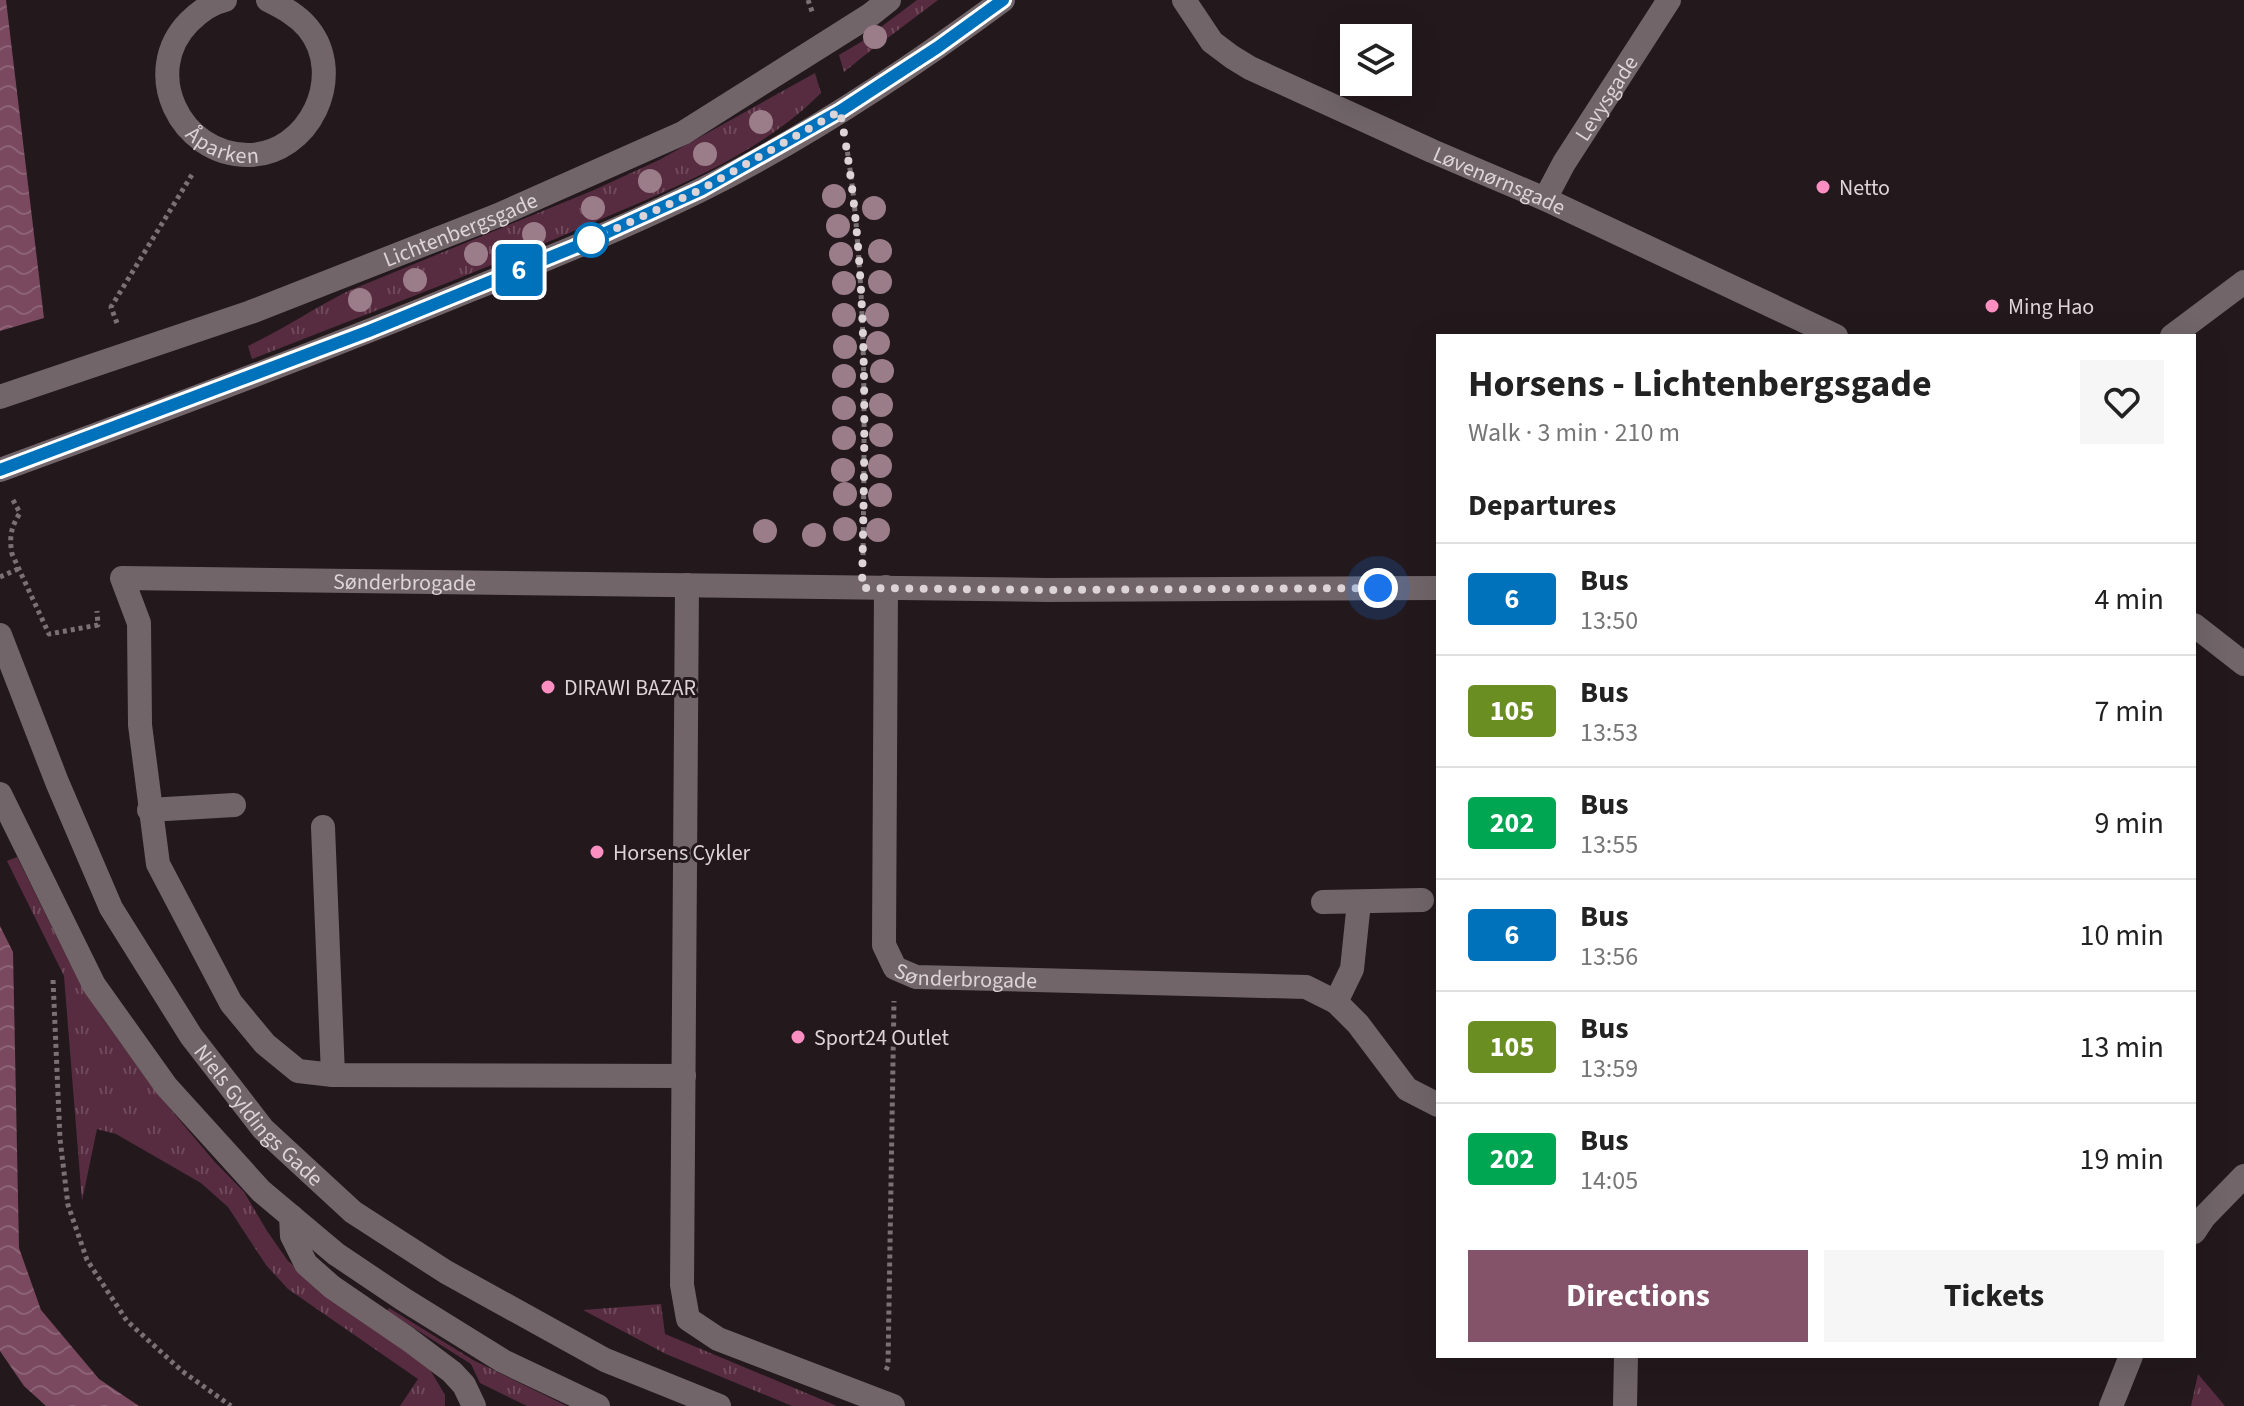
<!DOCTYPE html>
<meta charset="utf-8">
<style>
:root{--surface:#fff;--page:#f6f6f6;--text:#222;--muted:#767676;--line:#e0e0e0;--accent:#84536a}
body{margin:0;font-family:"Source Sans 3",sans-serif;background:var(--page);color:var(--text);height:100vh;display:flex;flex-direction:column;font-size:30px;white-space:nowrap}
*{box-sizing:border-box;margin:0}
p{font-size:26px;color:var(--muted)}
.icon{flex:none;width:44px;height:44px;fill:none;stroke:currentColor;stroke-width:2;stroke-linecap:round;stroke-linejoin:round}
.map{position:relative;flex:1;overflow:hidden}
.side{position:absolute;left:1436px;top:334px;width:760px;height:1024px;display:flex;flex-direction:column;background:var(--surface);border-radius:0px;box-shadow:0 8px 32px #0002}
.side>*{flex:none}
.badge{padding:0 16px;border-radius:6px;font-size:28px;line-height:52px}
.fabs{position:absolute;left:1340px;top:24px;display:grid;gap:16px}
.fabs a{display:grid;place-items:center;width:72px;height:72px;border-radius:0px;background:var(--surface);box-shadow:0 8px 32px #0002;font-size:40px}
.you{position:absolute;width:40px;height:40px;margin:-20px;border:6px solid #fff;border-radius:50%;background:#1a73e8;box-shadow:0 0 0 12px #1a73e833}
.map>.badge{position:absolute;translate:-50% -50%;box-shadow:0 0 0 4px #fff}
h2{padding:0 32px;font-size:30px;line-height:72px}
.round{display:grid;place-items:center;flex:none;width:84px;height:84px;border-radius:0px;background:var(--page)}
.head{display:flex;align-items:center;justify-content:space-between;height:136px;padding:0 32px}
h1{font-size:38px;font-weight:700;line-height:60px}
.action{display:flex;gap:16px;margin-top:auto;padding:16px 32px}
.action a{flex:1;height:92px;border-radius:0px;background:var(--accent);color:#fff;font-size:32px;font-weight:700;line-height:92px;text-align:center}
.action a+a{background:var(--page);color:var(--text)}
ul{padding:0;list-style:none}
li{display:flex;align-items:center;gap:24px;height:112px;padding:0 32px;border-top:2px solid var(--line)}
li div{flex:1}
li b{display:block;font-size:30px}
li em{font-style:normal}
li .badge{min-width:88px;font-weight:700;text-align:center}
.map>svg:first-child{display:block}
.grass{fill:url(#grass-tufts)}
.water{fill:url(#water-waves)}
.lines{fill:none;stroke-linecap:round;stroke-linejoin:round}
.path{stroke:#7a7174;stroke-width:5;stroke-dasharray:4 4;stroke-linecap:butt}
.minor{stroke:#716569;stroke-width:24}
.tree{fill:#9b7c89}
.line-casing{stroke:#fff;stroke-width:18}
.line{stroke:#0072bc;stroke-width:12}
.walk{stroke:#dcd4d7;stroke-width:8;stroke-dasharray:0 14.4}
.poi-dot{fill:#fc8fc1;stroke:#23191d;stroke-width:3}
.stop-dot{fill:#fff;stroke:#0072bc;stroke-width:4}
.labels{text-anchor:middle;stroke-width:6;stroke-linejoin:round;paint-order:stroke}
.street-label{font-size:22px;fill:#dcd4d7;stroke:#23191d}
.poi-label{font-size:22px;fill:#dcd4d7;stroke:#23191d;text-anchor:start}
</style>
<div class="map">
<svg width="2244" height="1406" viewBox="0 0 2244 1406">
<defs>
<pattern id="grass-tufts" width="24" height="20" patternUnits="userSpaceOnUse" patternTransform="scale(2)"><rect width="24" height="20" fill="#572c40"/><path d="M3 7l-1-3M5 7V3M7 7l1-3M15 17l-1-3M17 17v-4M19 17l1-3" fill="none" stroke="#6f4a5b"/></pattern>
<pattern id="water-waves" width="16" height="10" patternUnits="userSpaceOnUse" patternTransform="scale(2)"><rect width="16" height="10" fill="#7a495f"/><path d="M0 5q4-4 8 0t8 0" fill="none" stroke="#8c6275"/></pattern>
</defs>
<rect width="100%" height="100%" fill="#23191d"/>
<path class="grass" d="M917,0H938L865,55L844,72L839,55L861,42Z
M815,73L821,93C758,156 671,189 590,224C479,272 365,315 252,359L248,346C282,330 313,309 346,292L594,190L659,160Z
M17,857L69,961L101,1016L156,1092L214,1161L244,1192L267,1231L288,1261L329,1295L429,1368L445,1395V1406H400L418,1379L288,1289L266,1265L228,1207L201,1183L116,1134L97,1129L82,1201L64,976L7,861Z
M661,1304L665,1334L837,1406H792L666,1354L583,1310Z
M389,1308L473,1360L567,1406H527L480,1383L471,1364L387,1311Z
M2198,1374L2225,1406H2191Z"/>
<path class="water" d="M0,0H6L44,318L0,331Z
M0,926L13,952L19,1248L41,1310L99,1379L139,1406H46L24,1386L0,1351Z"/>
<g class="lines">
<path class="path" d="M808,0L813,14
M846,144C853,183 856,221 859,261C866,359 864,458 863,557
M117,323L111,307L193,173
M13,500L20,513C11,527 9,537 12,554L49,634L98,625L97,611
M0,577L18,569
M53,980L60,1139L68,1205L87,1260L127,1321L182,1371L231,1406
M886,1370L888,1366L894,1001"/>
<g class="minor">
<path id="s1" d="M225,0C211,3 199,12 189,22C140,72 180,155 248,155C309,155 347,76 308,28C297,15 284,8 268,0"/>
<path id="s2" d="M1184,0L1212,42L1232,57L1250,68L1432,151L1545,199L1836,336"/>
<path id="s3" d="M1545,199L1564,163L1669,0"/>
<path d="M2172,336L2244,282"/>
<path id="s4" d="M0,397L251,312L496,216L683,133L870,15L889,0"/>
<path d="M0,470C157,413 314,354 468,291C547,259 626,227 701,190C808,137 908,70 1003,0"/>
<path d="M687,585L682,1285L688,1319L718,1339L893,1406"/>
<path id="s5" d="M886,587L884,945L895,968L916,977L1306,987L1336,1002L1358,1024L1407,1089L1438,1105"/>
<path d="M2194,625L2244,664"/>
<path id="s6" d="M0,635L57,782L111,908L191,1036L263,1129L353,1212L446,1272L605,1360L719,1406"/>
<path d="M0,794L94,985L166,1086L261,1191L336,1254L403,1299L503,1361L598,1406"/>
<path d="M149,810L234,805"/>
<path d="M323,827L333,1075"/>
<path d="M1323,902L1422,900"/>
<path d="M1336,1002L1352,969L1359,902"/>
<path id="s7" d="M684,1076L333,1075L298,1071L265,1044L231,1003L158,864L140,725L139,623L122,578L1047,590L1438,588"/>
<path d="M291,1216L292,1236L306,1264L332,1287L408,1339L452,1372L464,1385L474,1406"/>
<path d="M2194,1232L2204,1217L2244,1176"/>
<path d="M1625,1406L1626,1356"/>
<path d="M2111,1406L2131,1356"/>
</g>
</g>
<g class="tree">
<circle cx="875" cy="37" r="12"/>
<circle cx="761" cy="122" r="12"/>
<circle cx="705" cy="154" r="12"/>
<circle cx="650" cy="181" r="12"/>
<circle cx="834" cy="196" r="12"/>
<circle cx="593" cy="208" r="12"/>
<circle cx="874" cy="208" r="12"/>
<circle cx="838" cy="226" r="12"/>
<circle cx="534" cy="234" r="12"/>
<circle cx="880" cy="251" r="12"/>
<circle cx="476" cy="254" r="12"/>
<circle cx="841" cy="254" r="12"/>
<circle cx="415" cy="280" r="12"/>
<circle cx="880" cy="282" r="12"/>
<circle cx="844" cy="283" r="12"/>
<circle cx="360" cy="300" r="12"/>
<circle cx="844" cy="315" r="12"/>
<circle cx="877" cy="315" r="12"/>
<circle cx="878" cy="343" r="12"/>
<circle cx="845" cy="347" r="12"/>
<circle cx="882" cy="371" r="12"/>
<circle cx="844" cy="376" r="12"/>
<circle cx="881" cy="405" r="12"/>
<circle cx="844" cy="408" r="12"/>
<circle cx="881" cy="435" r="12"/>
<circle cx="844" cy="438" r="12"/>
<circle cx="880" cy="466" r="12"/>
<circle cx="843" cy="470" r="12"/>
<circle cx="845" cy="494" r="12"/>
<circle cx="880" cy="495" r="12"/>
<circle cx="845" cy="529" r="12"/>
<circle cx="878" cy="530" r="12"/>
<circle cx="765" cy="531" r="12"/>
<circle cx="814" cy="535" r="12"/>
</g>
<g class="lines">
<g class="line-casing">
<path id="line" d="M0,470L369,331L575,247L702,189L840,111L938,47L1003,0"/>
</g>
<use href="#line" class="line"/>
<path class="walk" d="M591,240L702,189L840,111C870,268 865,429 862,588L1047,590L1378,588"/>
</g>
<g class="poi-dot">
<circle cx="1823" cy="187" r="8"/>
<circle cx="1992" cy="306" r="8"/>
<circle cx="548" cy="687" r="8"/>
<circle cx="597" cy="852" r="8"/>
<circle cx="798" cy="1037" r="8"/>
</g>
<circle class="stop-dot" cx="591" cy="240" r="16"/>
<g class="labels">
<g class="street-label">
<text dy="8" stroke="none"><textPath href="#s3" startOffset="118">Levysgade</textPath></text>
<text dy="8" stroke="none"><textPath href="#s1" startOffset="200">Åparken</textPath></text>
<text dy="8" stroke="none"><textPath href="#s2" startOffset="370">Løvenørnsgade</textPath></text>
<text dy="8" stroke="none"><textPath href="#s4" startOffset="490">Lichtenbergsgade</textPath></text>
<text dy="8" stroke="none"><textPath href="#s7" startOffset="1212">Sønderbrogade</textPath></text>
<text dy="8" stroke="none"><textPath href="#s5" startOffset="456">Sønderbrogade</textPath></text>
<text dy="8" stroke="none"><textPath href="#s6" startOffset="550">Niels Gyldings Gade</textPath></text>
</g>
<g class="poi-label">
<text x="1839" y="195">Netto</text>
<text x="2008" y="314">Ming Hao</text>
<text x="564" y="695">DIRAWI BAZAR</text>
<text x="613" y="860">Horsens Cykler</text>
<text x="814" y="1045">Sport24 Outlet</text>
</g>
</g>
</svg>
<div class="fabs">
<a><svg class="icon" aria-label="layers" viewBox="0 0 24 24"><path d="M12 4l9 5-9 5-9-5zM3 14l9 5 9-5"/></svg></a>
</div>
<div class="you" style="left:1378px;top:588px"></div>
<b class="badge" style="left:519px;top:270px;background:#0072bc;color:#fff">6</b>
<section class="side">
<div class="head"><div><h1>Horsens - Lichtenbergsgade</h1><p>Walk · 3 min · 210 m</p></div><a class="round"><svg class="icon" aria-label="heart" viewBox="0 0 24 24"><path d="M12 20l-8-8c-3-5 5-10 8-4 3-6 11-1 8 4z"/></svg></a></div>
<h2>Departures</h2>
<ul>
<li><span class="badge" style="background:#0072bc;color:#fff">6</span><div><b>Bus</b><p>13:50</p></div><em>4 min</em></li>
<li><span class="badge" style="background:#6b8e23;color:#fff">105</span><div><b>Bus</b><p>13:53</p></div><em>7 min</em></li>
<li><span class="badge" style="background:#00a651;color:#fff">202</span><div><b>Bus</b><p>13:55</p></div><em>9 min</em></li>
<li><span class="badge" style="background:#0072bc;color:#fff">6</span><div><b>Bus</b><p>13:56</p></div><em>10 min</em></li>
<li><span class="badge" style="background:#6b8e23;color:#fff">105</span><div><b>Bus</b><p>13:59</p></div><em>13 min</em></li>
<li><span class="badge" style="background:#00a651;color:#fff">202</span><div><b>Bus</b><p>14:05</p></div><em>19 min</em></li>
</ul>
<div class="action"><a>Directions</a><a>Tickets</a></div>
</section>
</div>
